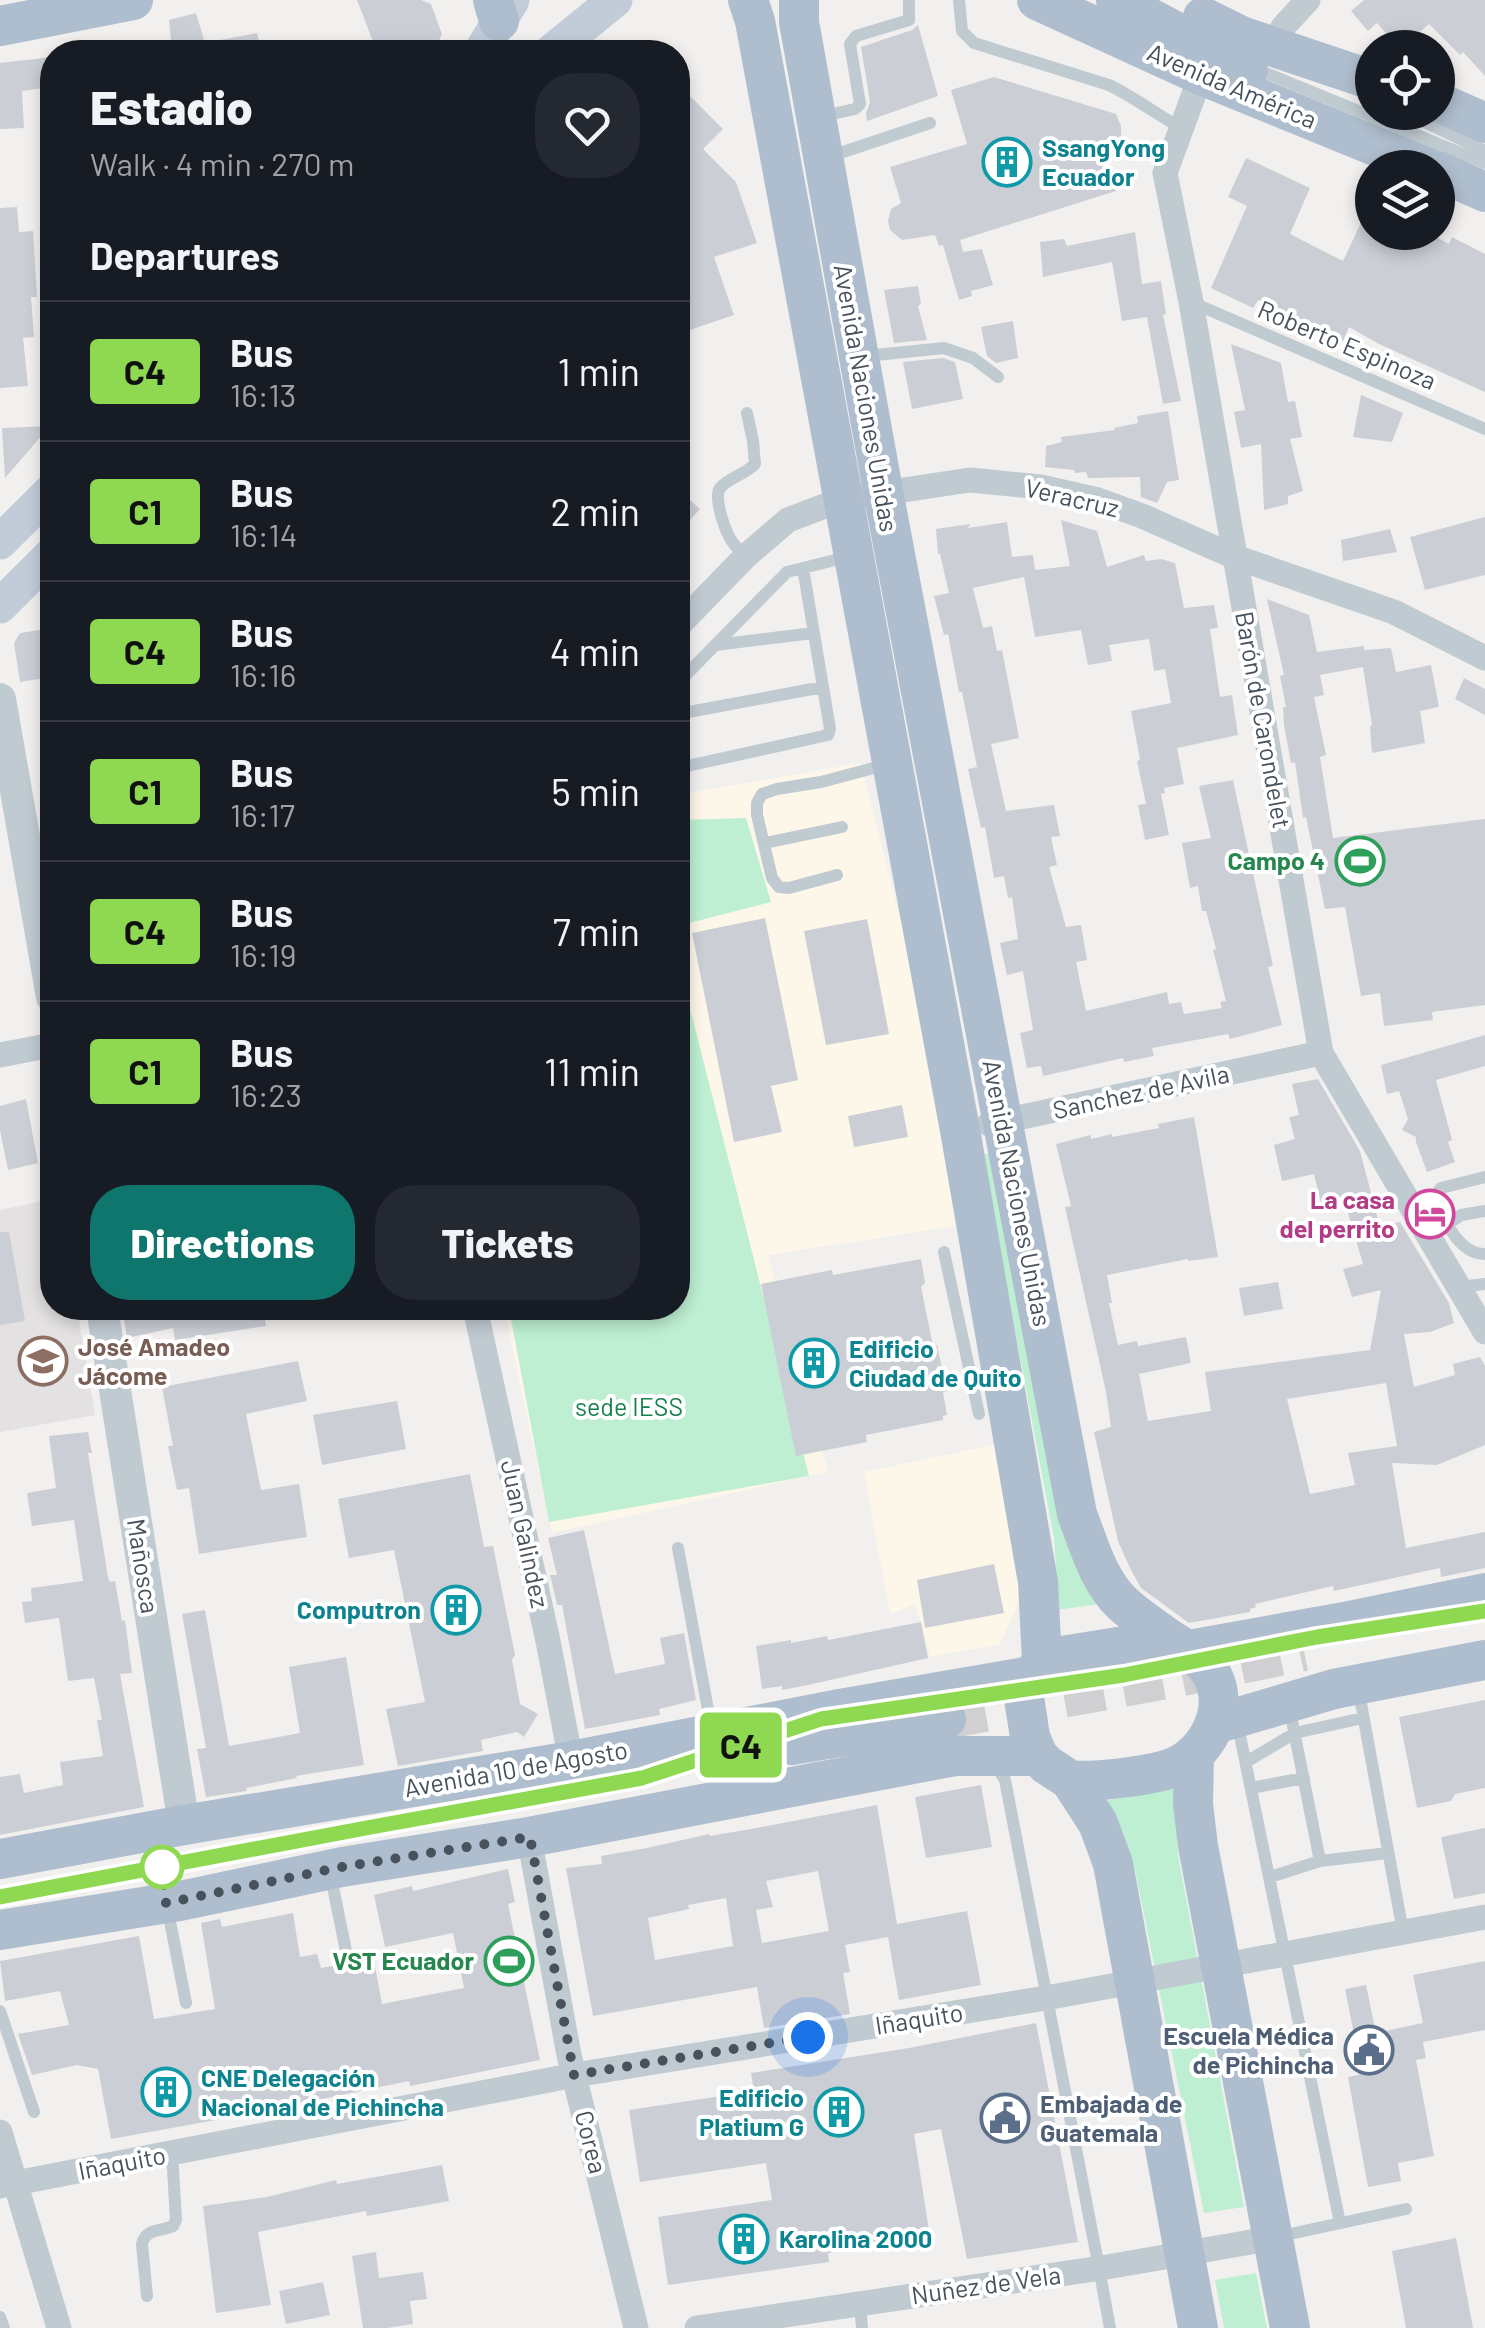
<!DOCTYPE html>
<meta charset="utf-8">
<style>
:root{--surface:#171b24;--page:#242831;--text:#f1f3f6;--muted:#9ea1a6;--line:#363941;--accent:#0f766e}
body{margin:0;font-family:Barlow,sans-serif;background:var(--page);color:var(--text);height:100vh;display:flex;flex-direction:column;font-size:38px;white-space:nowrap}
*{box-sizing:border-box;margin:0}
p{font-size:32px;color:var(--muted)}
.icon{flex:none;width:55px;height:55px;fill:none;stroke:currentColor;stroke-width:2;stroke-linecap:round;stroke-linejoin:round}
.map{position:relative;flex:1;overflow:hidden}
.panel{position:absolute;left:40px;top:40px;width:650px;height:1280px;display:flex;flex-direction:column;background:var(--surface);border-radius:40px;box-shadow:0 5px 15px #0003}
.panel>*{flex:none}
.badge{padding:0 20px;border-radius:8px;font-size:35px;line-height:65px}
.buttons{position:absolute;left:1355px;top:30px;display:grid;gap:20px}
.buttons a{display:grid;place-items:center;width:100px;height:100px;border-radius:50%;background:var(--surface);box-shadow:0 5px 15px #0003;font-size:50px}
.you{position:absolute;width:50px;height:50px;margin:-25px;border:8px solid #fff;border-radius:50%;background:#1a73e8;box-shadow:0 0 0 15px #1a73e833}
.map>.badge{position:absolute;translate:-50% -50%;box-shadow:0 0 0 5px #fff}
h2{padding:0 50px;font-size:38px;line-height:90px}
.round{display:grid;place-items:center;flex:none;width:105px;height:105px;border-radius:40px;background:var(--page)}
.head{display:flex;align-items:center;justify-content:space-between;height:170px;padding:0 50px}
h1{font-size:48px;font-weight:800;line-height:75px}
.action{display:flex;gap:20px;margin-top:auto;padding:20px 50px}
.action a{flex:1;height:115px;border-radius:40px;background:var(--accent);color:#fff;font-size:40px;font-weight:800;line-height:115px;text-align:center}
.action a+a{background:var(--page);color:var(--text)}
ul{padding:0;list-style:none}
li{display:flex;align-items:center;gap:30px;height:140px;padding:0 50px;border-top:2px solid var(--line)}
li div{flex:1}
li b{display:block;font-size:38px}
li em{font-style:normal}
li .badge{min-width:110px;font-weight:700;text-align:center}
.map>svg:first-child{display:block}
.commercial{fill:#fcf7e9}
.education{fill:#e3e1e1}
.green{fill:#beefd2}
.building{fill:#cbced5;fill-rule:evenodd}
.lines{fill:none;stroke-linecap:round;stroke-linejoin:round}
.primary-tunnel{stroke:#d0d0d2;stroke-width:40;stroke-dasharray:40 20;stroke-linecap:butt}
.service{stroke:#c0cad1;stroke-width:12}
.minor{stroke:#c0cad1;stroke-width:25}
.tertiary{stroke:#c0cad1;stroke-width:32}
.secondary{stroke:#c2ccd8;stroke-width:35}
.primary{stroke:#afbece;stroke-width:40}
.line-casing{stroke:#fff;stroke-width:22}
.line{stroke:#8fd952;stroke-width:15}
.walk{stroke:#47525d;stroke-width:10;stroke-dasharray:0 18}
.stop-dot{fill:#fff;stroke:#8fd952;stroke-width:5}
.labels{text-anchor:middle;stroke-width:8;stroke-linejoin:round;paint-order:stroke}
.street-label{font-size:25px;fill:#47525d;stroke:#fff}
.culture-label{font-size:25px;font-weight:bold;fill:#0d838f;stroke:#fff;text-anchor:start}
.leisure-label{font-size:25px;font-weight:bold;fill:#27864d;stroke:#fff;text-anchor:end}
.hotel-label{font-size:25px;font-weight:bold;fill:#b23c85;stroke:#fff;text-anchor:end}
.education-label{font-size:25px;font-weight:bold;fill:#785e54;stroke:#fff;text-anchor:start}
.park-label{font-size:25px;fill:#17804d;stroke:#fff}
.service-label{font-size:25px;font-weight:bold;fill:#4e5e75;stroke:#fff;text-anchor:end}
</style>
<div class="map">
<svg width="1485" height="2328" viewBox="0 0 1485 2328">
<rect width="100%" height="100%" fill="#f2f0ef"/>
<path class="commercial" d="M861,763L976,1223L768,1255L828,1472L552,1533L504,1308H678V795Z
M1013,1441L1035,1566L1000,1644L930,1657L916,1604L890,1614L864,1472Z"/>
<path class="education" d="M52,1199V1308H77L95,1415L0,1432V1210Z"/>
<path class="green" d="M746,818L771,902L678,926V820Z
M678,961L809,1476L549,1522L509,1308H678Z
M998,1151L1101,1604L1055,1610L1058,1593L1054,1538L982,1155Z
M1174,1784L1178,1855L1244,2207L1204,2213L1135,1870L1107,1801Z
M1256,2273L1267,2328H1224L1215,2280Z"/>
<path class="building" d="M357,0H421L431,4L442,34L434,52H377Z
M1364,0H1485V76L1463,52L1460,55L1429,24L1407,43L1399,32L1391,39L1377,23L1368,31L1351,11Z
M196,13L205,43L257,33L262,52H172L169,20Z
M918,25L938,96L867,121L866,113L870,102L861,47L912,30Z
M52,57V87L22,91L24,128L0,129V63Z
M994,77L1116,114L1121,126V140L1107,164L1116,191L960,240L963,252L982,249L993,285L971,291L972,296L959,300L943,245L939,246L935,235L902,240L890,230L888,221L891,209L901,203L890,167L967,144L951,90Z
M678,84L723,129L703,149L736,182L757,243L714,257L734,315L678,334Z
M1246,158L1310,188L1290,234L1343,261L1372,199V232H1426L1449,244L1452,237L1485,254V392L1379,344L1349,327L1343,341L1258,300L1253,308L1211,288L1247,206L1228,197Z
M17,207L19,232L33,231L37,297H31L34,337L23,338L28,386L0,388V208Z
M1135,232L1142,284L1161,281L1166,314L1163,315L1181,401L1163,404L1147,317L1122,321L1112,262L1043,277L1040,242L1064,239L1067,246Z
M918,286L921,304L918,306L927,340L894,343L884,290Z
M1013,321L1018,358L996,363L987,356L981,327Z
M1231,344L1281,363L1288,402L1295,401L1302,437L1290,439L1303,491L1288,496V504L1264,510L1261,444L1241,448L1234,412L1245,410Z
M943,358L955,362L963,399L912,409L903,362Z
M1361,395L1403,413L1392,442L1353,437Z
M1168,411L1179,480L1167,482L1157,503L1141,497L1140,477L1088,478L1086,472L1075,473L1074,470L1045,467L1046,446L1062,442L1061,437L1115,430L1114,428L1138,423L1137,416Z
M50,426L5,478L2,428Z
M678,489L700,509L678,533Z
M1485,517V575L1425,590L1410,537Z
M1061,520L1097,531L1107,567L1144,555L1146,561L1161,559L1175,563L1184,608L1214,605L1218,628L1210,629L1220,697L1232,695L1238,735L1177,748L1184,784L1164,788L1165,793L1161,794L1169,835L1145,840L1138,805L1146,804L1137,761L1140,760L1131,711L1171,703L1165,669L1154,671L1149,639L1109,645L1112,661L1088,665L1081,630L1035,637L1024,577L973,588L983,628L992,626L997,651L1002,650L1019,738L991,744L1006,811L1054,805L1060,836L1051,837L1057,865L1049,867L1066,927L1081,925L1087,960L1076,962L1086,1011L1167,992L1169,1004L1181,1002L1184,1014L1222,1008L1220,1002L1226,1001L1213,950L1216,949L1206,911H1202L1198,886L1190,888L1182,843L1211,838L1199,786L1233,780L1273,966L1268,967L1282,1025L1230,1039L1228,1034L1152,1048L1154,1056L1124,1062L1123,1058L1043,1076L1041,1066L1027,1068L1020,1033L1033,1030L1023,971L1007,975L1000,943L1018,939L1012,897L1008,898L1004,876L994,878L985,827L981,828L968,769L977,767L962,692H959L948,634L944,635L934,596L949,593L940,554H938L936,529L970,524L968,528L1007,522L1012,557L1033,555L1035,570L1070,566Z
M1390,529L1397,552L1343,561L1341,540Z
M1267,599L1309,615L1317,652L1364,646V650L1391,648L1396,672L1431,665L1439,707L1420,711L1425,743L1372,753L1370,727L1372,725L1363,667L1320,675L1324,695L1314,697L1326,755L1320,757L1333,838L1485,819V1005L1432,1012L1433,1020L1384,1026L1380,993L1361,996L1345,907L1325,909L1306,817L1303,818L1295,762L1291,763L1284,725L1283,707H1286L1280,676L1284,675Z
M52,628V677L20,682L14,643L20,633Z
M1464,678L1485,689V715L1455,699Z
M765,918L798,1080L771,1086L782,1132L734,1142L692,933Z
M867,919L889,1034L826,1045L804,931Z
M1485,1035V1066L1436,1080L1452,1140L1448,1142L1455,1162L1427,1172L1416,1142V1137L1402,1130L1408,1119L1399,1091L1387,1094L1381,1065Z
M1318,1079L1360,1151L1380,1227L1400,1222L1449,1303L1454,1323L1430,1332L1404,1334L1414,1387L1455,1375L1453,1364L1480,1357L1485,1366V1445L1437,1465L1392,1463L1406,1548L1485,1532V1568L1441,1577L1440,1568L1334,1591L1333,1586L1255,1604L1256,1607L1250,1609V1612L1189,1623L1141,1588L1130,1568L1118,1541L1094,1432L1111,1427L1106,1392L1065,1207L1071,1206L1056,1144L1091,1135V1139L1112,1134V1137L1159,1128L1158,1124L1194,1117L1218,1257L1188,1261V1259L1107,1275L1112,1303H1109L1118,1345L1137,1341L1138,1346L1186,1337L1191,1363L1139,1374L1148,1421L1211,1411L1205,1372L1370,1350L1381,1290L1352,1297L1343,1269L1363,1264L1346,1206L1323,1211L1314,1174L1282,1181L1274,1145L1295,1139L1289,1117L1299,1115L1292,1084ZM1386,1383L1397,1446L1348,1453L1355,1485L1310,1494L1287,1399Z
M26,1099L38,1163L8,1170L0,1130V1106Z
M902,1105L908,1137L854,1147L848,1116Z
M0,1232H9L25,1321L0,1325Z
M921,1259L925,1283L921,1287L933,1346L937,1345L947,1391L943,1392L947,1415L943,1416V1420L866,1435L867,1442L796,1456L761,1284L832,1270L833,1275Z
M1278,1282L1283,1309L1244,1316L1239,1288Z
M154,1308H263L266,1326L175,1340L173,1328L127,1338L123,1314Z
M298,1361L307,1401L246,1414L261,1490L299,1484L307,1537L199,1554L189,1488L177,1490L168,1446H173L162,1387Z
M397,1401L406,1449L322,1465L313,1415Z
M88,1432L92,1453H88L108,1577L110,1582L115,1581L122,1621L125,1620L132,1673L120,1674L144,1807L0,1835V1777L20,1774L24,1793L63,1785L60,1762L103,1756L97,1720H102L94,1678L68,1681L59,1618L25,1623L22,1602L32,1601L31,1588L83,1581L74,1520L32,1526L27,1493L56,1488L49,1436Z
M470,1474L484,1547L493,1546L515,1655L512,1660L520,1704L538,1714L524,1737L517,1732L481,1740L483,1751L398,1766L386,1709L425,1702L394,1550L349,1558L338,1499Z
M584,1530L615,1674L665,1664L660,1638L684,1633L696,1700L659,1709L660,1715L585,1729L562,1605H557L552,1583L550,1575H557L548,1538Z
M994,1564L1004,1613L925,1628L917,1580Z
M205,1610L229,1746L300,1733L289,1667L346,1657L364,1765L296,1776L297,1778L246,1788L247,1791L206,1797L197,1749L206,1748L182,1614Z
M921,1622L928,1658L808,1685L782,1690V1686L762,1689L756,1646L791,1640V1643L827,1636L828,1640Z
M1485,1700V1788L1455,1794L1451,1801L1417,1808L1399,1717Z
M981,1785L992,1847L926,1858L915,1797Z
M877,1805L897,1924L967,1911L981,1985L899,2000L888,1937L845,1945L850,1972L843,1973L850,2014L764,2028L757,1987L593,2016L566,1868L602,1864L601,1856L647,1848L709,1834L710,1836L751,1829ZM818,1871L829,1931L762,1943L756,1910L773,1907L766,1881ZM726,1898L733,1946L655,1960L648,1918L689,1909L688,1905Z
M1485,1828V1893L1454,1899L1441,1837Z
M508,1869L515,1902L508,1904L540,2060L410,2086L409,2081L249,2114L111,2139L98,2069L77,2065L32,2075L18,2034L69,2025L60,1991L5,2001L0,1961L139,1936L154,2019L215,2009L201,1923L220,1919L222,1927L293,1913L300,1957L317,1954L321,1968L338,1965L339,1971L351,1970L357,1966L374,1961L382,2004L464,1988L453,1933L385,1947L374,1895L412,1886L413,1891Z
M1485,1961V2030L1423,2042L1426,2058L1416,2060L1434,2156L1398,2163L1401,2181L1368,2187L1348,2077L1362,2074L1345,1989L1366,1985L1376,2033L1423,2023L1413,1975Z
M1036,2023L1078,2242L967,2259L941,2129L914,2134L930,2237L828,2253L829,2262L668,2285L658,2217L772,2200L766,2163L640,2182L629,2110L754,2091L751,2073L909,2048Z
M442,2165L449,2201L367,2216L366,2211L258,2232L271,2305L216,2313L203,2206L267,2197L336,2180L337,2184Z
M1456,2238L1473,2328H1406L1392,2251Z
M376,2252L379,2278L423,2272L427,2299L410,2301L413,2324L387,2328H363L352,2256Z
M323,2282L330,2315L286,2324L279,2291Z"/>
<g class="lines">
<path class="primary-tunnel" d="M946,1719L1178,1677L1304,1651"/>
<path class="service" d="M959,0L962,31L974,43L1109,85C1134,97 1156,114 1181,128
M1251,67L1485,163
M1404,112L1485,151
M823,116L855,109L860,104L850,44L856,36L909,20V0
M831,156L930,123
M1191,302L1485,429
M866,356L944,348L973,358L998,377
M746,556C742,552 737,549 734,544C726,535 713,498 720,488C728,478 746,474 755,464L753,441L747,413
M715,645L814,633
M678,683L787,572L847,557
M678,714L823,687
M678,768L828,735L830,729L803,568
M765,843L842,827
M837,875L789,888L779,887L772,878L757,815V803L762,794L777,789L821,782L889,764
M1485,1177L1441,1188L1437,1193C1441,1217 1458,1254 1485,1254
M1448,1224L1461,1215L1485,1211
M944,1252L979,1414
M1459,1287L1485,1284
M678,1548L712,1731
M1358,1687L1403,1932
M1289,1706L1320,1861
M1237,1721L1340,2223
M1246,1762L1295,1733L1363,1718
M992,1766L1000,1772L1005,1780L1099,2268
M1251,1788L1304,1778
M331,1877L348,1961
M1270,1877L1320,1861L1388,1853
M0,1897L366,1827L642,1779
M167,1906L186,2003
M0,2011L34,2112
M1276,2237L1406,2209
M1101,2268V2279L1110,2328
M147,2296L142,2244C146,2228 160,2232 173,2226L176,2220L172,2153
M860,2304L862,2328
M0,2317L4,2328"/>
<path class="minor" d="M1283,27L1308,0
M1201,75L1165,173L1191,302L1321,1053L1485,1332
M678,626L746,556L788,520L843,499L970,480L1041,487L1098,500L1142,516L1235,557L1394,612L1485,658
M0,1055L52,1045
M989,1124L1321,1053
M475,1308L548,1641L571,1761
M529,1837L569,2055L636,2328
M0,2132L59,2328
M0,2186L575,2075L1046,1998L1485,1917
M697,2328L1101,2268L1274,2238"/>
<path class="tertiary" d="M0,699L52,997
M102,1308L184,1825"/>
<path class="secondary" d="M481,52L512,0
M551,52L615,0
M0,542L52,490
M0,606L52,554"/>
<path class="primary" d="M493,0L499,21
M748,0L755,21L960,1130L1038,1582L1042,1662L1031,1676L1024,1697L1030,1737L1038,1756L1047,1765L1070,1780L1098,1823L1113,1864L1198,2328
M799,0V22L883,491L1077,1514C1089,1545 1098,1580 1122,1603C1135,1615 1151,1626 1165,1636C1182,1648 1202,1655 1212,1675C1231,1710 1206,1757 1169,1769C1147,1776 1092,1783 1070,1780
M1037,0L1201,75L1429,168
M1116,0L1248,70
M1203,17L1241,36L1372,80
M0,26L133,0
M1438,102L1485,123
M1438,171L1485,192
M1189,1650L1344,1622L1485,1593
M1042,1662L1062,1656L1168,1639
M1215,1724L1334,1689L1485,1660
M792,1745L946,1719
M1194,1754L1193,1804L1198,1846L1290,2328
M0,1859L184,1825L571,1761L840,1709L1031,1676
M0,1930L180,1901L342,1867L529,1837L955,1756H1038"/>
</g>
<g class="lines">
<g class="line-casing">
<path id="line" d="M0,1897L366,1828L642,1778L821,1719L1124,1675L1317,1637L1485,1611"/>
</g>
<use href="#line" class="line"/>
<path class="walk" d="M162,1867L166,1903L342,1867L530,1837L574,2075L808,2037"/>
</g>
<defs>
<g id="building-ring" transform="scale(2.5)"><circle r="9.5" fill="#fff" stroke="#0f9aa8" stroke-width="1.5"/><path d="M-4-6H4V6H1V3H-1V6H-4ZM-2.5-4.3h1.7v1.8h-1.7ZM.8-4.3h1.7v1.8H.8ZM-2.5-1h1.7V.8h-1.7ZM.8-1h1.7V.8H.8Z" fill="#0f9aa8"/></g>
<g id="stadium-ring" transform="scale(2.5)"><circle r="9.5" fill="#fff" stroke="#2e9e5b" stroke-width="1.5"/><path d="M0-5a6.5 5 0 1 0 0 10a6.5 5 0 1 0 0-10ZM-3.5-1.8h7v3.6h-7Z" fill="#2e9e5b"/></g>
<g id="hotel-ring" transform="scale(2.5)"><circle r="9.5" fill="#fff" stroke="#d1479c" stroke-width="1.5"/><path d="M-6-4.5h1.5V1H6V5H4.5V3h-9V5H-6ZM-4 0a1.8 1.8 0 1 1 3.6 0ZM.5 0V-2.5h3Q6-2.5 6 0Z" fill="#d1479c"/></g>
<g id="school-ring" transform="scale(2.5)"><circle r="9.5" fill="#fff" stroke="#8d6e63" stroke-width="1.5"/><path d="M0-5L7-2L0 1L-7-2ZM-4 1L0 2.5L4 1V4Q0 6-4 4Z" fill="#8d6e63"/></g>
<g id="civic-ring" transform="scale(2.5)"><circle r="9.5" fill="#fff" stroke="#5c6f8a" stroke-width="1.5"/><path d="M-.6-6.5H3V-4.5H.6V-3L4-1V1h2V6H-6V1h2V-1L-.6-3ZM-1.2 2.5V6h2.4V2.5Z" fill="#5c6f8a"/></g>
</defs>
<g fill-rule="evenodd">
<use href="#building-ring" x="1007" y="162"/>
<use href="#stadium-ring" x="1360" y="861"/>
<use href="#hotel-ring" x="1430" y="1214"/>
<use href="#school-ring" x="43" y="1361"/>
<use href="#building-ring" x="814" y="1363"/>
<use href="#building-ring" x="456" y="1610"/>
<use href="#stadium-ring" x="509" y="1961"/>
<use href="#civic-ring" x="1369" y="2050"/>
<use href="#building-ring" x="166" y="2092"/>
<use href="#building-ring" x="839" y="2112"/>
<use href="#civic-ring" x="1005" y="2118"/>
<use href="#building-ring" x="744" y="2239"/>
</g>
<circle class="stop-dot" cx="162" cy="1867" r="20"/>
<g class="labels">
<g class="street-label">
<text transform="translate(1232 86) rotate(23)" y="9">Avenida América</text>
<text transform="translate(1347 345) rotate(23)" y="9">Roberto Espinoza</text>
<text transform="translate(866 398) rotate(80)" y="9">Avenida Naciones Unidas</text>
<text transform="translate(1072 498) rotate(13)" y="9">Veracruz</text>
<text transform="translate(1263 720) rotate(80)" y="9">Barón de Carondelet</text>
<text transform="translate(1141 1092) rotate(-12)" y="9">Sanchez de Avila</text>
<text transform="translate(1017 1193) rotate(79)" y="9">Avenida Naciones Unidas</text>
<text transform="translate(525 1534) rotate(78)" y="9">Juan Galindez</text>
<text transform="translate(143 1566) rotate(81)" y="9">Mañosca</text>
<text transform="translate(516 1769) rotate(-10)" y="9">Avenida 10 de Agosto</text>
<text transform="translate(919 2019) rotate(-9)" y="9">Iñaquito</text>
<text transform="translate(591 2142) rotate(76)" y="9">Corea</text>
<text transform="translate(122 2163) rotate(-11)" y="9">Iñaquito</text>
<text transform="translate(986 2285) rotate(-8)" y="9">Nuñez de Vela</text>
</g>
<g class="culture-label">
<text x="1042" y="157">SsangYong<tspan x="1042" dy="29">Ecuador</tspan></text>
<text x="849" y="1358">Edificio<tspan x="849" dy="29">Ciudad de Quito</tspan></text>
<text x="421" y="1619" text-anchor="end">Computron</text>
<text x="201" y="2087">CNE Delegación<tspan x="201" dy="29">Nacional de Pichincha</tspan></text>
<text x="804" y="2107" text-anchor="end">Edificio<tspan x="804" dy="29">Platium G</tspan></text>
<text x="779" y="2248">Karolina 2000</text>
</g>
<g class="leisure-label">
<text x="1325" y="870">Campo 4</text>
<text x="474" y="1970">VST Ecuador</text>
</g>
<g class="hotel-label">
<text x="1395" y="1209">La casa<tspan x="1395" dy="29">del perrito</tspan></text>
</g>
<g class="education-label">
<text x="78" y="1356">José Amadeo<tspan x="78" dy="29">Jácome</tspan></text>
</g>
<g class="park-label">
<text x="629" y="1416">sede IESS</text>
</g>
<g class="service-label">
<text x="1334" y="2045">Escuela Médica<tspan x="1334" dy="29">de Pichincha</tspan></text>
<text x="1040" y="2113" text-anchor="start">Embajada de<tspan x="1040" dy="29">Guatemala</tspan></text>
</g>
</g>
</svg>
<div class="buttons">
<a><svg class="icon" aria-label="locate" viewBox="0 0 24 24"><circle cx="12" cy="12" r="6"/><path d="M12 2v4M12 18v4M2 12h4M18 12h4"/></svg></a>
<a><svg class="icon" aria-label="layers" viewBox="0 0 24 24"><path d="M12 4l9 5-9 5-9-5zM3 14l9 5 9-5"/></svg></a>
</div>
<div class="you" style="left:808px;top:2037px"></div>
<b class="badge" style="left:741px;top:1745px;background:#8fd952;color:#111">C4</b>
<section class="panel">
<div class="head"><div><h1>Estadio</h1><p>Walk · 4 min · 270 m</p></div><a class="round"><svg class="icon" aria-label="heart" viewBox="0 0 24 24"><path d="M12 20l-8-8c-3-5 5-10 8-4 3-6 11-1 8 4z"/></svg></a></div>
<h2>Departures</h2>
<ul>
<li><span class="badge" style="background:#8fd952;color:#111">C4</span><div><b>Bus</b><p>16:13</p></div><em>1 min</em></li>
<li><span class="badge" style="background:#8fd952;color:#111">C1</span><div><b>Bus</b><p>16:14</p></div><em>2 min</em></li>
<li><span class="badge" style="background:#8fd952;color:#111">C4</span><div><b>Bus</b><p>16:16</p></div><em>4 min</em></li>
<li><span class="badge" style="background:#8fd952;color:#111">C1</span><div><b>Bus</b><p>16:17</p></div><em>5 min</em></li>
<li><span class="badge" style="background:#8fd952;color:#111">C4</span><div><b>Bus</b><p>16:19</p></div><em>7 min</em></li>
<li><span class="badge" style="background:#8fd952;color:#111">C1</span><div><b>Bus</b><p>16:23</p></div><em>11 min</em></li>
</ul>
<div class="action"><a>Directions</a><a>Tickets</a></div>
</section>
</div>
